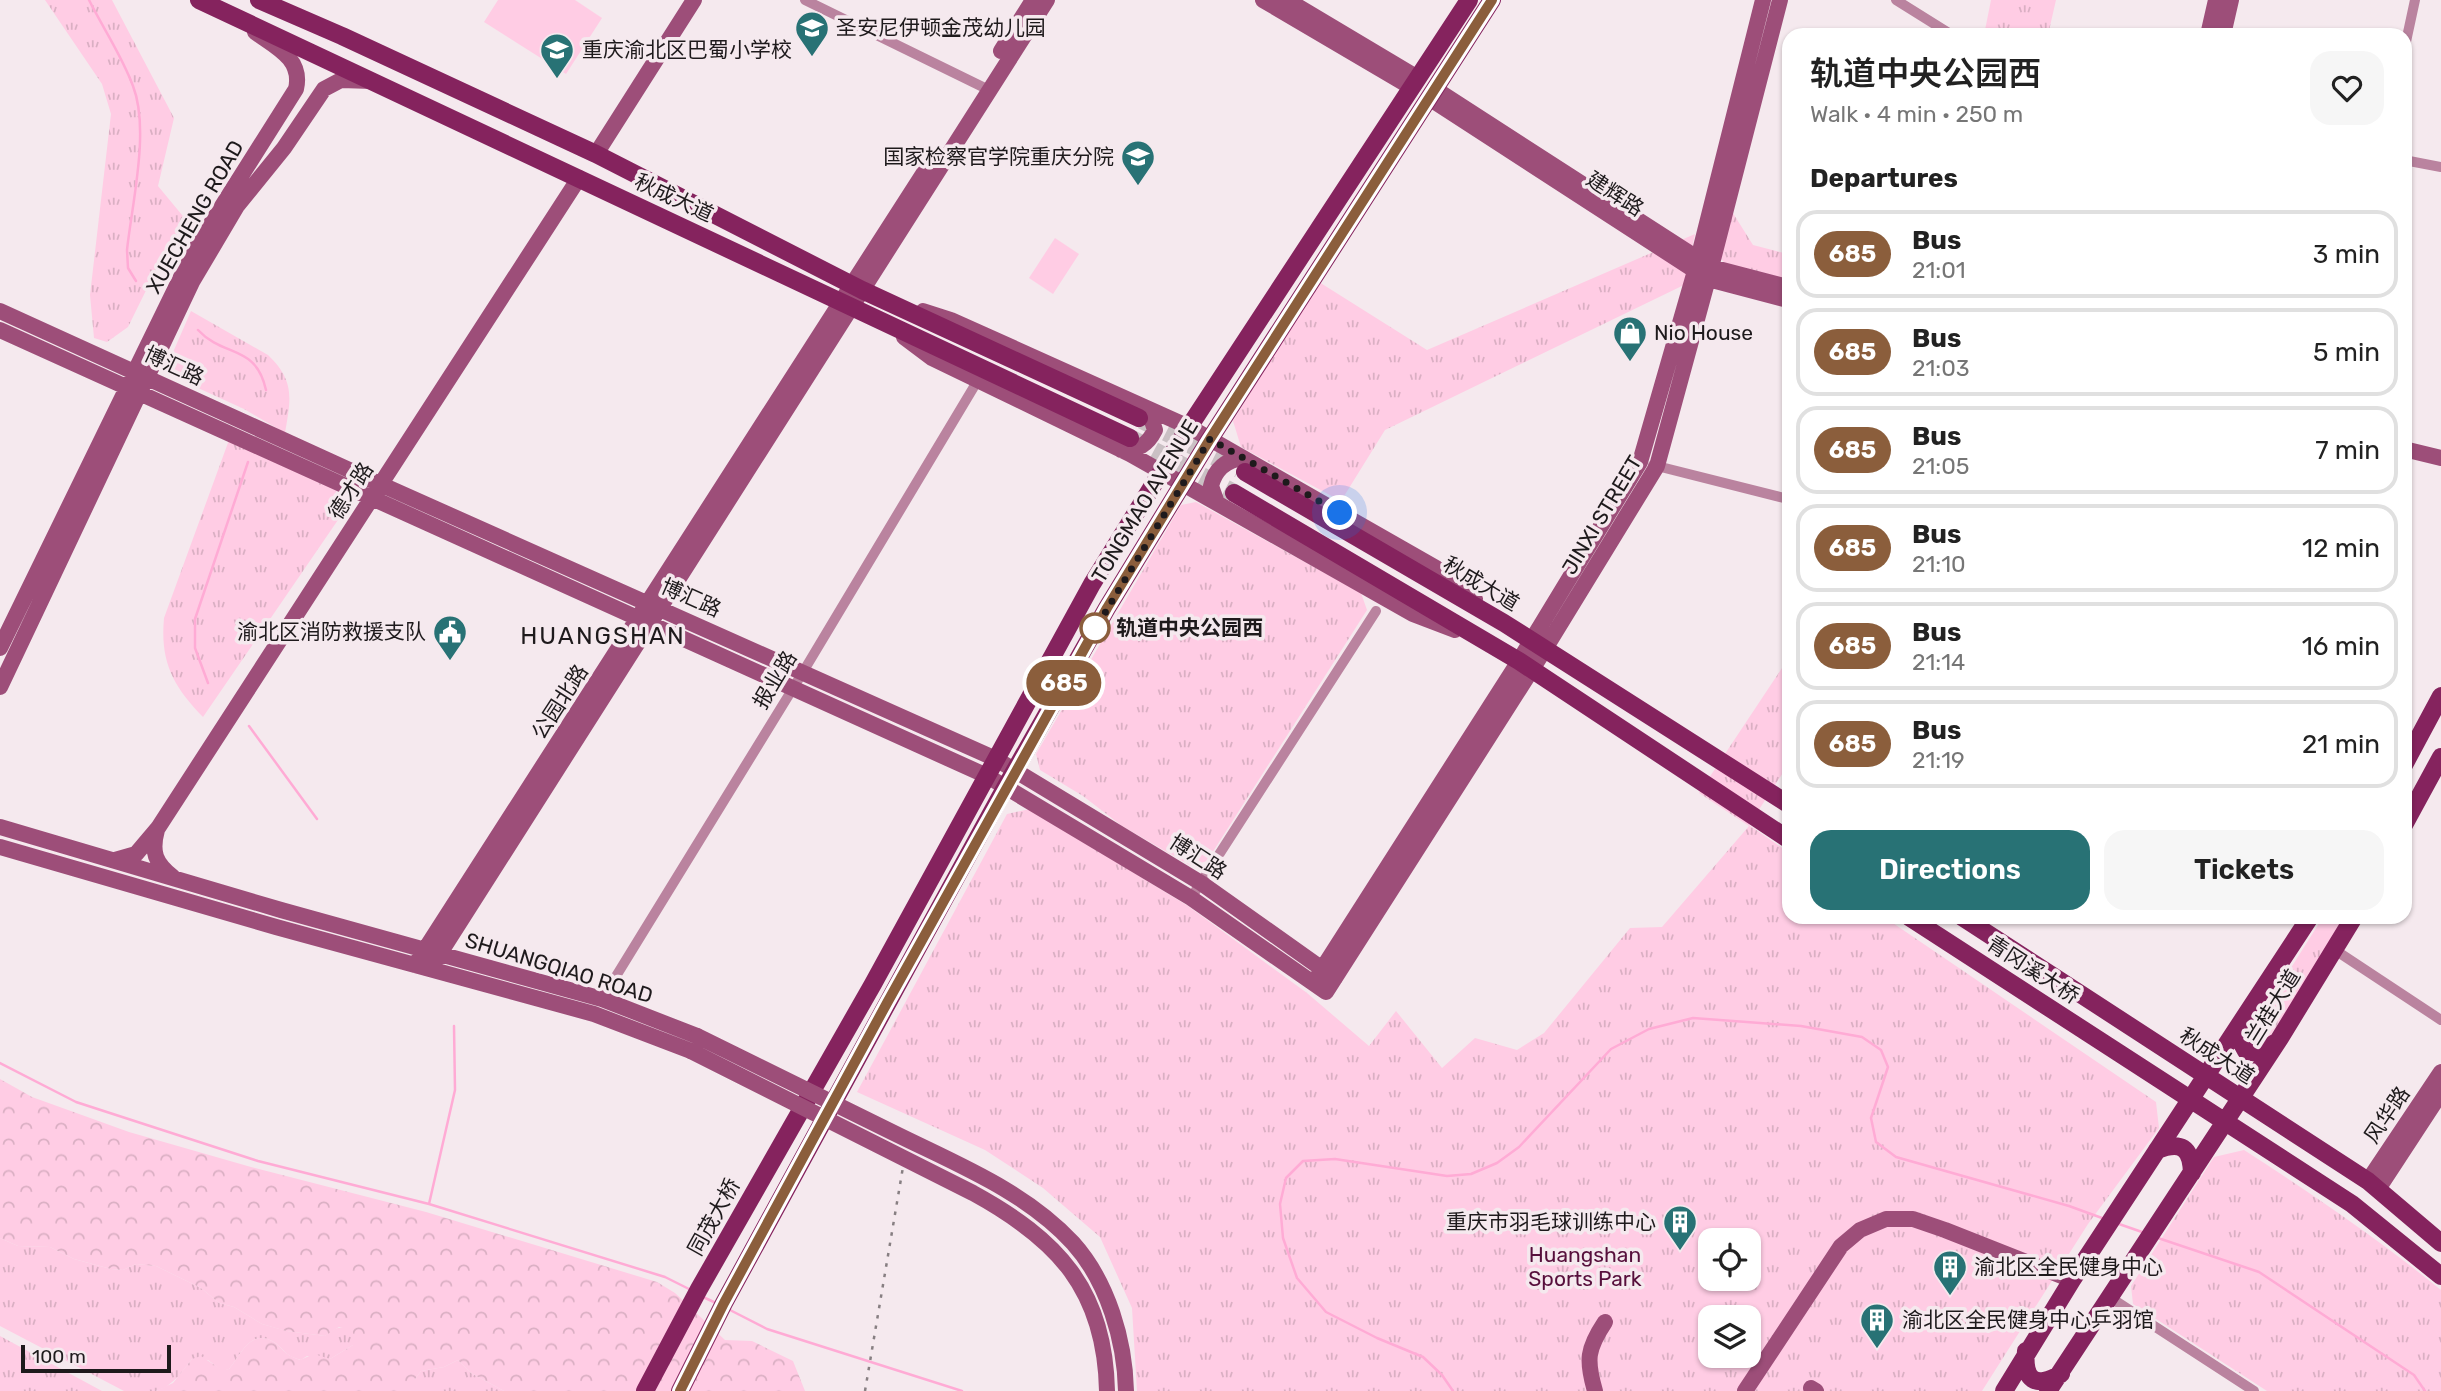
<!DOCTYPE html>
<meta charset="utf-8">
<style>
:root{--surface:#fff;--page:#f6f6f6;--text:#222;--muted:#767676;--line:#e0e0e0;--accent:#287275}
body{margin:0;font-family:Rubik,"Noto Sans SC",sans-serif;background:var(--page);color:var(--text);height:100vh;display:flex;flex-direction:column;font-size:26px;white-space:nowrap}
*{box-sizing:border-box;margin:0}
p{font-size:23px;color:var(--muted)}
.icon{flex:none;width:38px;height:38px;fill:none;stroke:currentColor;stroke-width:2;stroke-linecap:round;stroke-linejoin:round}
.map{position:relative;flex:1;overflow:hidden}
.drawer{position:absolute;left:1782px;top:28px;width:630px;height:896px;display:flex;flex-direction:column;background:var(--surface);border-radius:21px;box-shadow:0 2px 5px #0004}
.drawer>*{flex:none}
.badge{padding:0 14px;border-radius:23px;font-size:24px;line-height:46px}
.buttons{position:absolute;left:1698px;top:1228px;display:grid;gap:14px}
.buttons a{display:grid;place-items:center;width:63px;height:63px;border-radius:14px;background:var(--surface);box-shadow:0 2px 5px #0004;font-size:35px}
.scale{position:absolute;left:21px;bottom:18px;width:150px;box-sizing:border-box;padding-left:7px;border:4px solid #1e1a1c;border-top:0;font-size:19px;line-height:24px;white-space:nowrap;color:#1e1a1c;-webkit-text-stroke:5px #f5e9ee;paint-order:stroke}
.you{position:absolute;width:35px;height:35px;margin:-18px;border:5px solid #fff;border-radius:50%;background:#1a73e8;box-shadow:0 0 0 10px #1a73e833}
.map>.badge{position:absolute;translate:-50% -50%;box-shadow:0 0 0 4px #fff}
h2{padding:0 28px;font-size:26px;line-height:63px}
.round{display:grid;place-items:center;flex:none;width:74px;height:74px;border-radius:21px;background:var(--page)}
.headline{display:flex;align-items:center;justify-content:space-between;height:119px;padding:0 28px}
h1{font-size:33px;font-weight:600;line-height:52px}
.cta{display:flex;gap:14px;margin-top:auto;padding:14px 28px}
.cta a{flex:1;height:80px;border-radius:21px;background:var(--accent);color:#fff;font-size:28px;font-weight:600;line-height:80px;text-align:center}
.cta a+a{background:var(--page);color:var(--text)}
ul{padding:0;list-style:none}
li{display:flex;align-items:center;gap:21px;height:88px;margin:0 14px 10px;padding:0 14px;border:4px solid var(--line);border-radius:21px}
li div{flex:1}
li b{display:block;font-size:26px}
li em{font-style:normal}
li .badge{min-width:77px;font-weight:700;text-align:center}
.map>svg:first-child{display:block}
.grass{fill:url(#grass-tufts);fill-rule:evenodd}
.forest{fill:url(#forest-crowns)}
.pitch{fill:#ffcce4}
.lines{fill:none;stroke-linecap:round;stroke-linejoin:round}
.stream{stroke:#ffabd5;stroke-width:2.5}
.primary-tunnel{stroke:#cac0c4;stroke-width:18;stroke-dasharray:18 9;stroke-linecap:butt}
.street{stroke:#ba839f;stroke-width:10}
.secondary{stroke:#9d4e79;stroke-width:16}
.primary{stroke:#85235e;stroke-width:18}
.rail{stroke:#877f82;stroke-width:2.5;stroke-dasharray:3.5 7;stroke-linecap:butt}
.secondary-bridge{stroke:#9d4e79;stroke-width:16}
.line-casing{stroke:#fff;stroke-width:16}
.line{stroke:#8b5e3c;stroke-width:10}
.walk{stroke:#1e1a1c;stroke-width:7;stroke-dasharray:0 12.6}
.stop-dot{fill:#fff;stroke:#8b5e3c;stroke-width:3.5}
.labels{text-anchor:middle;stroke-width:7;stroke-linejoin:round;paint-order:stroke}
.poi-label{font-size:21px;fill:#1e1a1c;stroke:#f5e9ee;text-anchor:start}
.street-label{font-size:21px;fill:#1e1a1c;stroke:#f5e9ee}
.stop-label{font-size:21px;font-weight:bold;fill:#1e1a1c;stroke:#f5e9ee;text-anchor:start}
.park-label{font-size:21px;fill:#570f3c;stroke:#f5e9ee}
.quarter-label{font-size:24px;letter-spacing:2px;fill:#1e1a1c;stroke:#f5e9ee}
</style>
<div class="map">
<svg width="2441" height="1391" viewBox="0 0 2441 1391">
<defs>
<pattern id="grass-tufts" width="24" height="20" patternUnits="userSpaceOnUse" patternTransform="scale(1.75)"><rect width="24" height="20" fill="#ffcce4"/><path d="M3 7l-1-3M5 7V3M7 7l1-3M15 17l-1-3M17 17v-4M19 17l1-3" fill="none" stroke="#daafc3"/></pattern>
<pattern id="forest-crowns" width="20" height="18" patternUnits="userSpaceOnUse" patternTransform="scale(1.75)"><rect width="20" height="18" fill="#ffcce4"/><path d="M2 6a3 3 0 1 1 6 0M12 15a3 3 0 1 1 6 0" fill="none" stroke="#daafc3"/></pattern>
</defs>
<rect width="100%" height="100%" fill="#f5e9ee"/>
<path class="grass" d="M45,0H112L174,118L158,186L187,221L159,264L128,327L107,342L94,338L90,295L111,114L102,84Z
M1991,0H2056L2048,35H1984Z
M1731,210L1753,245L1788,254V280L1727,265L1719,257Z
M1695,234L1684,285L1385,430L1341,501L1241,447L1233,421L1319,282L1427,350Z
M191,311L268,355C295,381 291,398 285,433L244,409L174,377L167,366Z
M229,440L336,488L340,517L203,717C173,686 160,662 164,618Z
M1196,502L1361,593L1367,610L1207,861L1191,866L1122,826L1083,796L1040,770L1036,754L1181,505Z
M1788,659V765L1749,825L1788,852V917H1884L2156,1102L2159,1128L2088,1224L1982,1391H1137L1132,1308L1100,1237L1043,1188L985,1150L857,1092L1007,814L1030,809L1188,906L1307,993L1369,1046L1396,1011L1442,1068L1475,1038L1517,1050L1544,1033L1630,928L1662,927L1749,826L1699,793ZM1710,1241H1748V1279H1710ZM1710,1318H1748V1356H1710Z
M2323,917H2347L2270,1036L2262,1040H2253L2251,1033L2253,1028Z
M2244,1150C2312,1194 2378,1239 2441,1290V1391H2267L2133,1304L2131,1286L2214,1157Z
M0,1238L18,1246L50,1247L74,1259L111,1269L123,1270L136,1264L156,1266L201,1288L219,1303L234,1307L262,1324L287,1331L325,1336C335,1328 341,1324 353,1331V1345L330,1359L307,1356L301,1360C282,1355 285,1348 272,1341C250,1329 240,1356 229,1369L222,1371L208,1360L192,1359L178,1377L166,1387L156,1391H124L0,1326Z
M0,1336L102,1391H0Z
M458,1360L471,1373L504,1391H415V1379L421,1371L444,1367Z"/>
<path class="forest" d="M0,1079L32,1097L129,1132L251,1167L426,1212L657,1282L675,1293L725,1340L752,1341L793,1361L805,1391H504L471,1373L458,1360L444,1367L421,1371L415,1379V1391H156L173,1383L192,1359L201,1356L222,1370L229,1369C240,1356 250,1329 272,1341C284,1348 282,1354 300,1360L314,1354L330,1359L353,1345V1331L339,1327L325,1336L286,1331L262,1324L234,1307L219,1303L201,1288L156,1266L136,1264L123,1270L111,1269L74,1259L50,1247L18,1246L0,1238Z"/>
<path class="pitch" d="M498,0H575L602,18L566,74L484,22Z
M1055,238L1079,254L1053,294L1029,278Z"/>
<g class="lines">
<path class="stream" d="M89,0C103,28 122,56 133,86C150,130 132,203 127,250L128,268L136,281
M198,330C224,358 256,344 266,390
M208,683L195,648V619L248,462
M249,726L317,819
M0,1063L76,1102L258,1161L429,1204L665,1277L691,1290
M429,1204L455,1090L454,1026
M2119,1224L2142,1232
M2158,1238L2259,1272L2414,1375L2425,1391
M703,1297L716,1303
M728,1309L767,1329L962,1391
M1453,1391L1442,1375L1423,1357L1377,1338L1326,1312L1297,1278L1283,1238L1280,1204L1286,1178L1303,1161L1335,1159L1447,1176L1471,1174L1497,1163L1519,1147L1611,1049L1649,1029L1693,1018L1801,1026L1862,1037L1881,1050L1888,1067L1871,1118L1876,1142L1896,1157L2069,1206L2102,1218"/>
<path class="primary-tunnel" d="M1142,420L1239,469
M1130,438L1234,493"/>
<path class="street" d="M805,0L989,90
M1896,0L1952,35
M2404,51L2415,0
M2404,160L2441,167
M1653,465L1788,499
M1191,898L1376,611
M2335,950L2441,1020
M602,999L803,672L978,380
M2111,1298L2254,1391"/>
<path class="secondary" d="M1263,0L1411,87
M1287,0L1418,78
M2208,35L2216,0
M2223,35L2231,0
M1001,51L1033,0
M1435,89L1711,267L1788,287
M1429,98L1708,279L1788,300
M596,154L694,0
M0,311L380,484L996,759L1201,883L1335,978
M923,311L951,320L1189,427L1436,568L1475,599
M0,330L987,776L1191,898L1326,992L1545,649L1657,466L1708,279L1780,0
M904,337L932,358L1130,454L1413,614L1455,630
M2404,449L2441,458
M1121,450C1139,449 1147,446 1155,430L1151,418L1144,407
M1217,503L1211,486C1215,469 1226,460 1243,458
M0,648L181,277L200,241L296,89C303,59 276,47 255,32
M0,687L192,282L237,206L284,148L324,89L341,80L372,81
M0,827L281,910L602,999L697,1036
M157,830C151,852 155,863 173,877
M0,847L276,927L594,1014L691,1051
M115,860L136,854L158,828L579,178
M415,965L925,171
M430,969L1047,0
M1317,977L1519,661L1640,462L1695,271L1763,0
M2368,1181L2441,1072
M2378,1189L2441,1093
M1811,1388L1816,1391
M1595,1391C1586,1360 1587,1349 1605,1322
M1745,1391L1841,1246L1860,1230L1886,1219H1913L1945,1230L2072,1280"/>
<path class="primary" d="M199,0L1130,438
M259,0L342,36L596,154L862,290L1139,418
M1245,472L1504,623L1788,804
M1234,493L1519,661L1788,839
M2404,765L2441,696
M2404,825L2441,757
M1909,917L2352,1204L2441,1276
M1962,917L2368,1181L2441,1243
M2248,1024L2240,1040L2246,1051L2259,1053L2275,1043
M2157,1150C2181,1141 2191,1147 2192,1173
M2026,1351C2023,1380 2035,1389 2061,1374
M645,1391L699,1289L873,984L1092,584L1189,427L1469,0
M680,1391L724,1303L1006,786L1107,608L1210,439L1492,0
M2004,1391L2072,1280L2310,917
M2048,1391L2280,1038L2354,917"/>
<path class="rail" d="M865,1391L903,1167"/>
<path class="secondary-bridge" d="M697,1036C764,1069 831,1102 898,1135C959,1165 1026,1192 1073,1243C1108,1282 1125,1341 1126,1391
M691,1051L973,1193C1057,1239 1105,1289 1107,1391"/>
</g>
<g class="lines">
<g class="line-casing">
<path id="line" d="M680,1391L724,1303L887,1003L1107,608L1210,439L1492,0"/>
</g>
<use href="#line" class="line"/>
<path class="walk" d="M1095,628L1094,631L1210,439L1340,513"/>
</g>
<defs>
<g id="school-pin" transform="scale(1.75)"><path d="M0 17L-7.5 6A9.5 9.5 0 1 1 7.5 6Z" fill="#287275" stroke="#f5e9ee"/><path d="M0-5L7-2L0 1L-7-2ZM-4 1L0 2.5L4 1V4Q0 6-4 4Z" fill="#fff"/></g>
<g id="university-pin" transform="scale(1.75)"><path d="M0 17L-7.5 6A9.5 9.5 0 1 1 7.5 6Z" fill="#287275" stroke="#f5e9ee"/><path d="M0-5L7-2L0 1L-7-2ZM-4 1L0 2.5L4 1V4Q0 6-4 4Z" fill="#fff"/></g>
<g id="shop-pin" transform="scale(1.75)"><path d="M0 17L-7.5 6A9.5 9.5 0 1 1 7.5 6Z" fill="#287275" stroke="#f5e9ee"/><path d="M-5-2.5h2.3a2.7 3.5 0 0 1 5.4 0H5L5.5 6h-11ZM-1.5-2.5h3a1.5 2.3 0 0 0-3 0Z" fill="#fff"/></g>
<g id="civic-pin" transform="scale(1.75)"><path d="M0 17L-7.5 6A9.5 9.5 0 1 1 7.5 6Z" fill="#287275" stroke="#f5e9ee"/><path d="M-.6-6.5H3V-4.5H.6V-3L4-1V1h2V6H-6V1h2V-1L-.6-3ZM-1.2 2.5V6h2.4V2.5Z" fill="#fff"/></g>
<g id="building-pin" transform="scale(1.75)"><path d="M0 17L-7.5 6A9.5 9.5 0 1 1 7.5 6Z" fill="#287275" stroke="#f5e9ee"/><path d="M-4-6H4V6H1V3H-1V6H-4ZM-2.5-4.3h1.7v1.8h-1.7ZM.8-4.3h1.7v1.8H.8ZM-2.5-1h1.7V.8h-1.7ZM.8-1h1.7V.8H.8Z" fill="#fff"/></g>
</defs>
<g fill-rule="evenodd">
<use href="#school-pin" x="812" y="28"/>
<use href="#school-pin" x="557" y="50"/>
<use href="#university-pin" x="1138" y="157"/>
<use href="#shop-pin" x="1630" y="333"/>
<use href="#civic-pin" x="450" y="632"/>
<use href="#building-pin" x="1680" y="1222"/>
<use href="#building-pin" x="1950" y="1267"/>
<use href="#building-pin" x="1877" y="1320"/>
</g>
<circle class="stop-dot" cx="1095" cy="628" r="14"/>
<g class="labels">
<g class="poi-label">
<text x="836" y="35">圣安尼伊顿金茂幼儿园</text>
<text x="582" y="57">重庆渝北区巴蜀小学校</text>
<text x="1114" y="164" text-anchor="end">国家检察官学院重庆分院</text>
<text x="1654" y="340">Nio House</text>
<text x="426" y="639" text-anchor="end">渝北区消防救援支队</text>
<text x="1656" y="1229" text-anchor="end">重庆市羽毛球训练中心</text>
<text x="1974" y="1274">渝北区全民健身中心</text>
<text x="1902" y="1327">渝北区全民健身中心乒羽馆</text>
</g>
<g class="street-label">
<text transform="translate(1615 194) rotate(33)" y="7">建辉路</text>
<text transform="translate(674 198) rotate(25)" y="7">秋成大道</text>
<text transform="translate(195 217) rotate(-60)" y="7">XUECHENG ROAD</text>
<text transform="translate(174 366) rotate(25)" y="7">博汇路</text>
<text transform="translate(351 491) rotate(-57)" y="7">德才路</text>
<text transform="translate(1145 501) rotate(-59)" y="7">TONGMAO AVENUE</text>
<text transform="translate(1602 515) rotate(-59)" y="7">JINXI STREET</text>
<text transform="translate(1481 584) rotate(31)" y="7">秋成大道</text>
<text transform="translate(691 598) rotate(24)" y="7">博汇路</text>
<text transform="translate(775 680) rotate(-59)" y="7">报业路</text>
<text transform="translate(560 702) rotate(-57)" y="7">公园北路</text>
<text transform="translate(1198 857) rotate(33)" y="7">博汇路</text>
<text transform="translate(559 968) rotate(17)" y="7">SHUANGQIAO ROAD</text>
<text transform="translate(2033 970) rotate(33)" y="7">青冈溪大桥</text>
<text transform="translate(2273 1007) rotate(-58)" y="7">兰桂大道</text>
<text transform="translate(2217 1056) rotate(33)" y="7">秋成大道</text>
<text transform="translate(2387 1115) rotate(-56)" y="7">风华路</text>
<text transform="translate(714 1217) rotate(-61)" y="7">同茂大桥</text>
</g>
<g class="stop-label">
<text x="1116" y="635">轨道中央公园西</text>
</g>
<g class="park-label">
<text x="1585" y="1262">Huangshan<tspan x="1585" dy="24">Sports Park</tspan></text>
</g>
<g class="quarter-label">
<text x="603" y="644">HUANGSHAN</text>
</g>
</g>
</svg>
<div class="buttons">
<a><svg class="icon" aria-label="locate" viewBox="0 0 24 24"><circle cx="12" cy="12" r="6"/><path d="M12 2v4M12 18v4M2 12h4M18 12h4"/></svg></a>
<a><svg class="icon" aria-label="layers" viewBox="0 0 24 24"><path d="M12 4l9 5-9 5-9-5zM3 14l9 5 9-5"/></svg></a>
</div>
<div class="scale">100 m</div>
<div class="you" style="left:1340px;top:513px"></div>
<b class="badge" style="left:1064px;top:683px;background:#8b5e3c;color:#fff">685</b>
<section class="drawer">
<div class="headline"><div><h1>轨道中央公园西</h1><p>Walk · 4 min · 250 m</p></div><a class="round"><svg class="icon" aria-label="heart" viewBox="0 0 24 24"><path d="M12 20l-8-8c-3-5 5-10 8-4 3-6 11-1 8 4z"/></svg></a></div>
<h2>Departures</h2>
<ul>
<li><span class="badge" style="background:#8b5e3c;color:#fff">685</span><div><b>Bus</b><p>21:01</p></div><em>3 min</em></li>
<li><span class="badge" style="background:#8b5e3c;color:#fff">685</span><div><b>Bus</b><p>21:03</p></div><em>5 min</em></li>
<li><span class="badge" style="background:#8b5e3c;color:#fff">685</span><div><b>Bus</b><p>21:05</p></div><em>7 min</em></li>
<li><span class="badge" style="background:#8b5e3c;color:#fff">685</span><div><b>Bus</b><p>21:10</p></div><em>12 min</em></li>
<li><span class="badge" style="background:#8b5e3c;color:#fff">685</span><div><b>Bus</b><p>21:14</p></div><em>16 min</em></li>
<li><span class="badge" style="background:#8b5e3c;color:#fff">685</span><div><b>Bus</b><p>21:19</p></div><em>21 min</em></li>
</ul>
<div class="cta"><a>Directions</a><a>Tickets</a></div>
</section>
</div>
